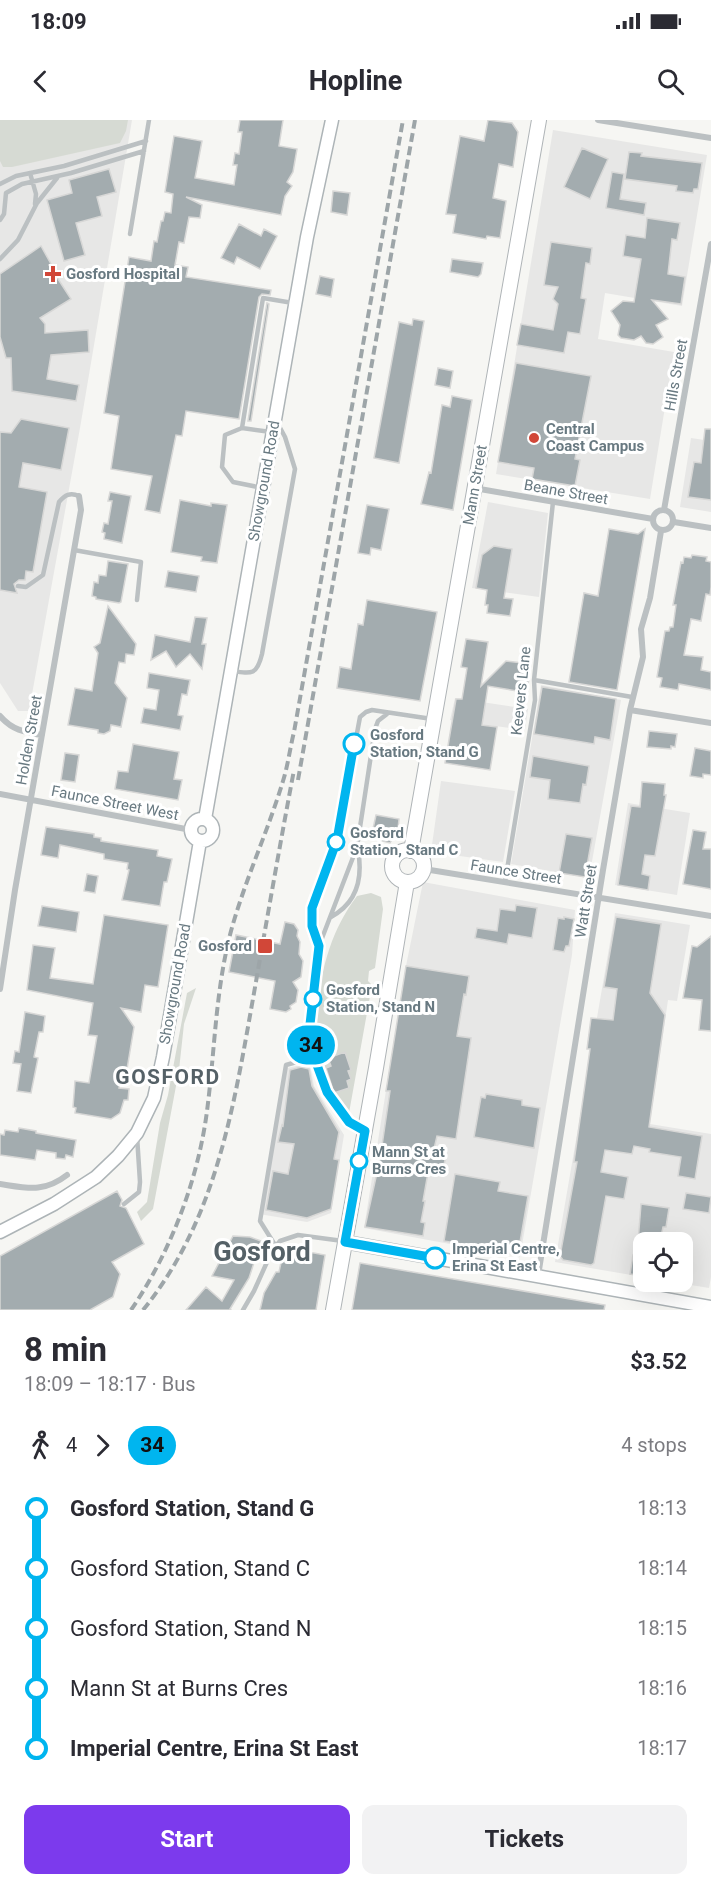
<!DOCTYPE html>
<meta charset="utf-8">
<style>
:root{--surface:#fff;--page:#f2f2f3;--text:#2b2b33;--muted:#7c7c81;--accent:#7c3aed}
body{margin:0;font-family:Roboto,sans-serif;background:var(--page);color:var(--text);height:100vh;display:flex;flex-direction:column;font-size:22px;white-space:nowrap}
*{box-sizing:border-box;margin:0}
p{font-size:20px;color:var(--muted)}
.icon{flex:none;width:33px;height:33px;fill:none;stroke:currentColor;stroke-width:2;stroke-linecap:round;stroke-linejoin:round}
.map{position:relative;height:1190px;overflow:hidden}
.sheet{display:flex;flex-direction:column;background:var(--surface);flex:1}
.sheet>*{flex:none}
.badge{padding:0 12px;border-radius:20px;font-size:21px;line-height:39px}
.controls{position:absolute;left:633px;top:1112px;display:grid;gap:12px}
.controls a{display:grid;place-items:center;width:60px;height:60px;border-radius:12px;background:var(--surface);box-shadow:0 6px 24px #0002;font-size:30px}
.map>.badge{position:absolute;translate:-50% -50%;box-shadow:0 0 0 3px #fff}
.legs{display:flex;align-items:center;gap:9px;height:66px;padding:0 24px;font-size:20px}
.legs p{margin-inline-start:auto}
.overview{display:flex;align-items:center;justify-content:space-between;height:102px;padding:0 24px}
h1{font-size:33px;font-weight:700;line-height:45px}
.primary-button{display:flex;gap:12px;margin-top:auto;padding:12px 24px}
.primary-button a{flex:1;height:69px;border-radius:12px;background:var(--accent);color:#fff;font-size:24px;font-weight:700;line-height:69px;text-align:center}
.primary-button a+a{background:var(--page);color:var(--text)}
ul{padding:0 24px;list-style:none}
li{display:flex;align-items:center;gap:21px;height:60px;font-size:22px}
li i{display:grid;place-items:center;width:9px;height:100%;margin:0 8px;background:currentColor}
li i::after{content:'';width:15px;height:15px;margin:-8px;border:4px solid;border-radius:50%;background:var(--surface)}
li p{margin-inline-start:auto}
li:first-child i{background:linear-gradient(#0000 50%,currentColor 0)}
li:last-child i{background:linear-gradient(currentColor 50%,#0000 0)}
.status{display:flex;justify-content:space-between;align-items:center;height:42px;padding:0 30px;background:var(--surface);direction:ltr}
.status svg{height:16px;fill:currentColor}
header{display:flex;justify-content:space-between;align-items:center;height:78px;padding:0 24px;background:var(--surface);font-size:27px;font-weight:700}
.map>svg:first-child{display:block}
.built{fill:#e7e7e6}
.green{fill:#d6dad3}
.building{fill:#a3acaf;stroke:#d7d7d6;stroke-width:1.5}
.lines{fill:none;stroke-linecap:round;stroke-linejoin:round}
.secondary-casing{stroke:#adb4b7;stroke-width:15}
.primary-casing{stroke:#afb4b7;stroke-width:16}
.lane{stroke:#bbc0c2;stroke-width:4.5}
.street{stroke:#bbc0c2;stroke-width:6}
.secondary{stroke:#fff;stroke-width:12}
.primary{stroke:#fff;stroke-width:14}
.rail{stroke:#9da5a8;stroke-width:4;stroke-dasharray:9 4.5;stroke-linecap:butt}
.line-1-casing{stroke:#fff;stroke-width:14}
.line-1{stroke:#00b5ef;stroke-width:9}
.poi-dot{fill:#d14738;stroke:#fff;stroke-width:2}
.stop-1-dot{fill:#fff;stroke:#00b5ef;stroke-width:3}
.labels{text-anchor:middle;stroke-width:6;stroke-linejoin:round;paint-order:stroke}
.poi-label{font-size:15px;font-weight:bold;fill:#687981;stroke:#fff;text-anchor:start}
.street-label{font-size:15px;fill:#687981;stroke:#fff}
.stop-label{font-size:15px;font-weight:bold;fill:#687981;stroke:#fff;text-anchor:start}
.district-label{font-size:21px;font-weight:bold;letter-spacing:1.5px;fill:#556167;stroke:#fff}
.town-label{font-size:27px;font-weight:bold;fill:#556167;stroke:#fff}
</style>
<div class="status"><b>18:09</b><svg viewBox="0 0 49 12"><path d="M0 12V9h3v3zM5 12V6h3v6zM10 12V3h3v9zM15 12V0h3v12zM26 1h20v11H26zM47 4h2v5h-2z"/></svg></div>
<header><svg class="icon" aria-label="back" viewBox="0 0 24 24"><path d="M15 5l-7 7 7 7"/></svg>Hopline<svg class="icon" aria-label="search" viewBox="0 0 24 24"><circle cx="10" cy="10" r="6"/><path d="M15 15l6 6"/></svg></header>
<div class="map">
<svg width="711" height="1190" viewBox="0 0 711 1190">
<rect width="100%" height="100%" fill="#f6f6f3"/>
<path class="built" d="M0,0H132L80,308L29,591H18L0,563Z
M553,10L707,35L682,186L605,173L598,219L674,232L650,379L496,354Z
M691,318L711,321V392L680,387Z
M488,382L548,393L539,477L472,468Z
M541,565L621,580L589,758L511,744Z
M455,578L528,589L525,610L450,600Z
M441,661L515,671L503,742L431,732Z
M628,683L690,693L677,775L615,765Z
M423,762L575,790L572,835L520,1137L364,1108L406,846Z
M615,793L690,805L677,881L668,880L650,1004L711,1014V1157L709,1168L667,1161H682V1122H644L643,1157L555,1142Z
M306,944L310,946L314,966L344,1015L331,1093L307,1102L259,1094L287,948Z"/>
<path class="green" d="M0,0H128L126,11L120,23L12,47H3L0,41Z
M371,773L381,777L383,789L375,848L369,851L368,861L372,865L349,993C328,972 318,944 314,914C313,906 316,896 317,887C322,846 332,809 357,776Z
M196,868L184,904L179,950L153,1089L141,1101L137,1092L147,1082L160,1003L168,975L187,873Z"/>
<path class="building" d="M240,0H283L279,26L297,29L293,52L287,62L292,66L285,76L281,95L186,77L202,85L200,98L189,97L184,123L179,122L175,145L188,147L186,157L271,170L270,175L262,174L259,177L239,299L186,291L182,316L176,315L160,393L145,390L152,356L111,349L119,296L104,293L129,137L151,141L154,121L157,122L161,101H163L165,92L171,93L173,74L165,72L174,16L202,21L195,58L234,65L237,45H233L235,33L239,34L242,12H238Z
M488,0L512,3L518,12L513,47L499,44L493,78L506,81L500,118L487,116L486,119L453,113L456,95L446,94L460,16L484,21Z
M582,28L608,39L590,79L564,67Z
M629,32L642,33L641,36L702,43L698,69H694L693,73L676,71L677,66L625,59Z
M109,49L116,72L97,77L102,96L76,103L85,135L64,141L47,80L72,73L69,60Z
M612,52L624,54L620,79L646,83L644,95L606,88Z
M333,71L350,73L347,95L331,92Z
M647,98L680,103L677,120L672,119L668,154L685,157L681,184L652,180L668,199L656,205L663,217L653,224L646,223L641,216L634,220L621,218L618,215L620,205L611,191L623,181L634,182L641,139L623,136L626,115L645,118Z
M239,104L261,116L264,109L277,116L260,149L237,137L234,144L221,138Z
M551,122L592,128L590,144L586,143L581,178L586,179L580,214L568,212L564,233L517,225L521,204L553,210L558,184L553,179L558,167L544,165Z
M41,126L51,144L49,145L71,179L40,198L45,204V213L88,210L89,232L51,235L47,259L79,265L76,281L12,271L11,238H6L0,217V154Z
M452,139L483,143L481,154L478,157L450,152Z
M320,156L334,159L331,177L316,174Z
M267,183L269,184L251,301H248Z
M413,199L424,201L399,343L374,338L399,202L412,205Z
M516,243L591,256L575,339L580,340L575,366L532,359L534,348L498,342Z
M438,248L453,251L450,268L435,265Z
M452,276L472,280L453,390L421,384L429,352L431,353L442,285L450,287Z
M21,299L69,308L61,350L23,343L19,367L47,372L33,452L26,451L25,460H19L14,464L17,473L0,470V312L11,313Z
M705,309H711V380L688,377L694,342L701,343Z
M110,372L131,376L122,423L104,419L105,413L102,412L104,403L108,404L112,381H108Z
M180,380L211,386V383L227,385L217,443L201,441L202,437L171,432Z
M367,385L389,389L381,430L371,428L370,435L358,433Z
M609,409L638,414L645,409L617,570L569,562L584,473L598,476Z
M494,426L512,429L504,478L513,479L510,496L487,493L488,485H485L487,470L476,468L482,435Z
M692,435L707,437L706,441L711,442V467L710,475L706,474L701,501L691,499L684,535L703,537L701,550L711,552V570L679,564L678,570L660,567L662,558L657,557L665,511H669L670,507H673L676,485H673L681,442L683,443L684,437L691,438Z
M108,441L128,444L121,482L119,483L96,479V477L92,476L94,462L98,463L99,455L106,456Z
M168,451L199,456L196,472L165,467Z
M367,480L437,492L420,581L337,568L340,547L351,549L358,504L363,505Z
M108,486L136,524L134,535L126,534L125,543L119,542L115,563L127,578L121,607L111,605L110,611L104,614L98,613V610L68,605L75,568L92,571L98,533L94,527L100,523Z
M195,497L207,498L202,524H206L202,549L190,534L176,547L166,531L151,540L155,515L190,522Z
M466,519L488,522L481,566L506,541L531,544L528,565L524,564L523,572L488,566L482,605L497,607L490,650L445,643L456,579H462L467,548L461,547Z
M149,553L190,560L187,575L182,574L178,595L183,596L180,610L141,603L144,588L156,590L159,570L147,568Z
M542,567L616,579L610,620L595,617L594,624L534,614Z
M649,611L677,614L675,627L671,626V629L647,627Z
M133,624L179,632L174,659L182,660L178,680L115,669L118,651L128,652Z
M695,628L711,631V655L703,654V658L690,656Z
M65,633L79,635L75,662L61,660Z
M533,636L589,646L586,665L583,664L580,683L548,679L550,660L530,657Z
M642,662L665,664L664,675H666L655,736L645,735L642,754L650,756L648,770L618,765L631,686L640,687Z
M376,695L399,699L398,709L390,723L371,718Z
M46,707L94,714V717L101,718V721L158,730L157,736L172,739L167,762H164L160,786L122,780L129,750L127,749L128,743L104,739V734L60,725L58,738L41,735Z
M693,710L706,712L703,729H711V769L683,764Z
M566,714L592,718L585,757L559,753Z
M87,754L98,756L95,773L84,771Z
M516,785L537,788L532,818L509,814L507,824L475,818L477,808L497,811L500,789L515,791Z
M42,786L79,792L76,812L38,806Z
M104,795L168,805L158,867L145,865L141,892L121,888L134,907L127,949L122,948L119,968L129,969L128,980H124L120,993L111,999L75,993L76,988L73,987L75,961L89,963L97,916L88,915L93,883L27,870L33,825L55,828L50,858L93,864Z
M564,797L574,799L569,826H566L564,832L553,830L558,798L564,799Z
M616,797L661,804L650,873L665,895L649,1007L702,1016L695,1059L678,1056L681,1037L649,1032L650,1029L634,1026L632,1034L605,1030L601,1052L628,1057L624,1079L606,1076L594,1143L591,1145L563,1140L560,1136L577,1042H574L590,929H587L591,898L613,900L617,869L604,867Z
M285,802L294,804L298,810L297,816L300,822L299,834L303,841L301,857L293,862L298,870L296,882L290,886L291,889L286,892L270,889L275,861L229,852L236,815L280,824Z
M711,816V911L699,910L702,880L683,878L692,826L697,827Z
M406,846L469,856L466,875L464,874L457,916L471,918L456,1019L437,1016L433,1033L446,1035L443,1050L429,1047L423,1081H425L421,1102L425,1103L423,1116L365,1107L380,1039L390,971H386Z
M25,892L45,896L43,912H39L34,937L38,938L31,973L17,971L21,944L13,943L15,931L19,932Z
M345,932L351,950L348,951L351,959L347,961L349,968L334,973L326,948L331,946L328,938Z
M301,947L309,949L312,966L339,1012L334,1039L339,1040L331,1089L307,1098L266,1090L273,1051L288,1054L294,1024L278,1022L282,1005L283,1006L290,950Z
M486,974L522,980V985L540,988L534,1028L474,1017L481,977L485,978Z
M19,1008L36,1011V1013L76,1020L73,1037L66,1035L65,1039L56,1038V1033L37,1030L35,1040L0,1035V1014L4,1015L5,1010L18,1012Z
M455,1054L500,1062L498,1071L528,1076L518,1134L444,1121Z
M117,1071L122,1080L120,1086L126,1088L144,1124L112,1142L120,1154L113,1177L90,1190H0V1136Z
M686,1073L711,1077L709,1093L683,1089Z
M641,1084L669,1088L666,1107H663L660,1122H638Z
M233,1116L250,1117L261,1121L249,1158L230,1189L231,1190H186L206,1167L222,1181L234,1160L212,1156Z
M287,1128L325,1135L316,1190H260L264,1173L276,1152H279L283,1133H286Z
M633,1135L644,1136V1156L630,1154Z
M360,1143L605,1185L604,1190H352Z"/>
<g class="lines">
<g class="secondary-casing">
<path id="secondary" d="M191 710a11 11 0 1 1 22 0a11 11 0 1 1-22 0Z
M205,699L307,117L332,0
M0,1112L54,1084L96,1057L118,1036L137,1013L154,978L163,937L200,721
M345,1122L711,1187"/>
</g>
<g class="primary-casing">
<path id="primary" d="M392 746a16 16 0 1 1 32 0a16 16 0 1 1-32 0Z
M411,731L539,0
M333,1190L376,948L407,762"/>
</g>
<path class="lane" d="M30,53L36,74L35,84
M0,64L16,56L64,46L146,21
M0,100L4,94L6,73L22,64L71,53L144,31
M130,114L149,0
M0,139L18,120L37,83L57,58
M242,308L263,178L293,183
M263,368L233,362L222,347L225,315L242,308L271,312
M74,430L141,442L137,480
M18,466L26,467L43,455L59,382C65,375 70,372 79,376
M232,551C252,554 257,555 262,534L295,349L285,317L278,304
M534,560L632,577
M505,762L535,580L534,560L553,382
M331,797C357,783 363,758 358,730
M319,826L357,727L375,609L378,601L387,594
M362,1009L349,1002L327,972L314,937L309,913L319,826L312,806V788L337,720L360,597L366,592L372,590L432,599
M124,1084L139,1072L140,1062L137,1016
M275,1125L260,1101L286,945L314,937
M243,1190L254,1171L272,1131L280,1121L298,1115L343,1121"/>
<path class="street" d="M598,0L711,18
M474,368L653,399
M653 400a10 10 0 1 1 20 0a10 10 0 1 1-20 0Z
M664,390L711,124
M674,402L711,408
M630,590L711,603
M0,596C12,610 24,612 42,615
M0,674L191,710
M424,749L711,796
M0,869L15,770L81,390L79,376
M0,1064C27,1068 44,1073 67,1055
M538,1156L603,750L630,590L643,537L641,509L650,478L661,411"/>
<use href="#secondary" class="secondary"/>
<use href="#primary" class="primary"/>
<path class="rail" d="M298,660L415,0
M131,1190C172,1130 200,1055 208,983C215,925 216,868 231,811C245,760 268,711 283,661C288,645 290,628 294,612L403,0
M143,1190C217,1099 234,985 254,873C267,799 280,724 294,650"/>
</g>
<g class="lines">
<g class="line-1-casing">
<path id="line-1" d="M354,624L337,720L312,788V806L319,826L309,913L314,937L327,972L349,1002L365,1011L345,1122L435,1138"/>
</g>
<use href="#line-1" class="line-1"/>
</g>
<g class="poi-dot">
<path d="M50 145h6v6h6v6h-6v6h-6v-6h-6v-6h6z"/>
<circle cx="534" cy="318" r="6"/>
<rect x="257" y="818" width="16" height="16" rx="3"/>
</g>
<g class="stop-1-dot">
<circle cx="354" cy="624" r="10"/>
<circle cx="336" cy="722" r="8"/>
<circle cx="313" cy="879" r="8"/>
<circle cx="359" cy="1041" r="8"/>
<circle cx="435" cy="1138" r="10"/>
</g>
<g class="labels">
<g class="poi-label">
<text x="66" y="159">Gosford Hospital</text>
<text x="546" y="314">Central<tspan x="546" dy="17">Coast Campus</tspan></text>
<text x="252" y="831" text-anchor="end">Gosford</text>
</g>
<g class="street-label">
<text transform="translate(676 255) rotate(-80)" y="5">Hills Street</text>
<text transform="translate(264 361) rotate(-80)" y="5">Showground Road</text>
<text transform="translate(475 365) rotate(-80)" y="5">Mann Street</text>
<text transform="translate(566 372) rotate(10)" y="5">Beane Street</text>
<text transform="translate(521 571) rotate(-84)" y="5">Keevers Lane</text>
<text transform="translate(29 620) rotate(-80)" y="5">Holden Street</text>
<text transform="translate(115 683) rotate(11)" y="5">Faunce Street West</text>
<text transform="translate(516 752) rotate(9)" y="5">Faunce Street</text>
<text transform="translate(586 781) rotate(-81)" y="5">Watt Street</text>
<text transform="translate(175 864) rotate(-80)" y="5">Showground Road</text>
</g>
<g class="stop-label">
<text x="370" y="620">Gosford<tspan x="370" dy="17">Station, Stand G</tspan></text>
<text x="350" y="718">Gosford<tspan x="350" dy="17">Station, Stand C</tspan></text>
<text x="326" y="875">Gosford<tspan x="326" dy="17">Station, Stand N</tspan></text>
<text x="372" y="1037">Mann St at<tspan x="372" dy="17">Burns Cres</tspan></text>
<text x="452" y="1134">Imperial Centre,<tspan x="452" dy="17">Erina St East</tspan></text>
</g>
<g class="district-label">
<text x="168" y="964">GOSFORD</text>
</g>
<g class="town-label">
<text x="262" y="1141">Gosford</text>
</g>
</g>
</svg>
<div class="controls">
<a><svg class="icon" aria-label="locate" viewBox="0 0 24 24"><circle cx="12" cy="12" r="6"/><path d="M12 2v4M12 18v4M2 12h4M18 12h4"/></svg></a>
</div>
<b class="badge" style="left:311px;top:925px;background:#00b5ef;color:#111">34</b>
</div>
<section class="sheet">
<div class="overview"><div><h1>8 min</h1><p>18:09 – 18:17 · Bus</p></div><b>$3.52</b></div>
<div class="legs"><svg class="icon" aria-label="walk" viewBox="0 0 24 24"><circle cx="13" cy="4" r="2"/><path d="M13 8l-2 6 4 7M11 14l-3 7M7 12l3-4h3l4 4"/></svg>4<svg class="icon" aria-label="forward" viewBox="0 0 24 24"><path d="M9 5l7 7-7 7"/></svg><b class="badge" style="background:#00b5ef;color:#111">34</b><p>4 stops</p></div>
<ul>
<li><i style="color:#00b5ef"></i><b>Gosford Station, Stand G</b><p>18:13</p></li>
<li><i style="color:#00b5ef"></i><span>Gosford Station, Stand C</span><p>18:14</p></li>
<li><i style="color:#00b5ef"></i><span>Gosford Station, Stand N</span><p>18:15</p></li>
<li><i style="color:#00b5ef"></i><span>Mann St at Burns Cres</span><p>18:16</p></li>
<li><i style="color:#00b5ef"></i><b>Imperial Centre, Erina St East</b><p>18:17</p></li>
</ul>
<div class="primary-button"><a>Start</a><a>Tickets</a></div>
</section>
